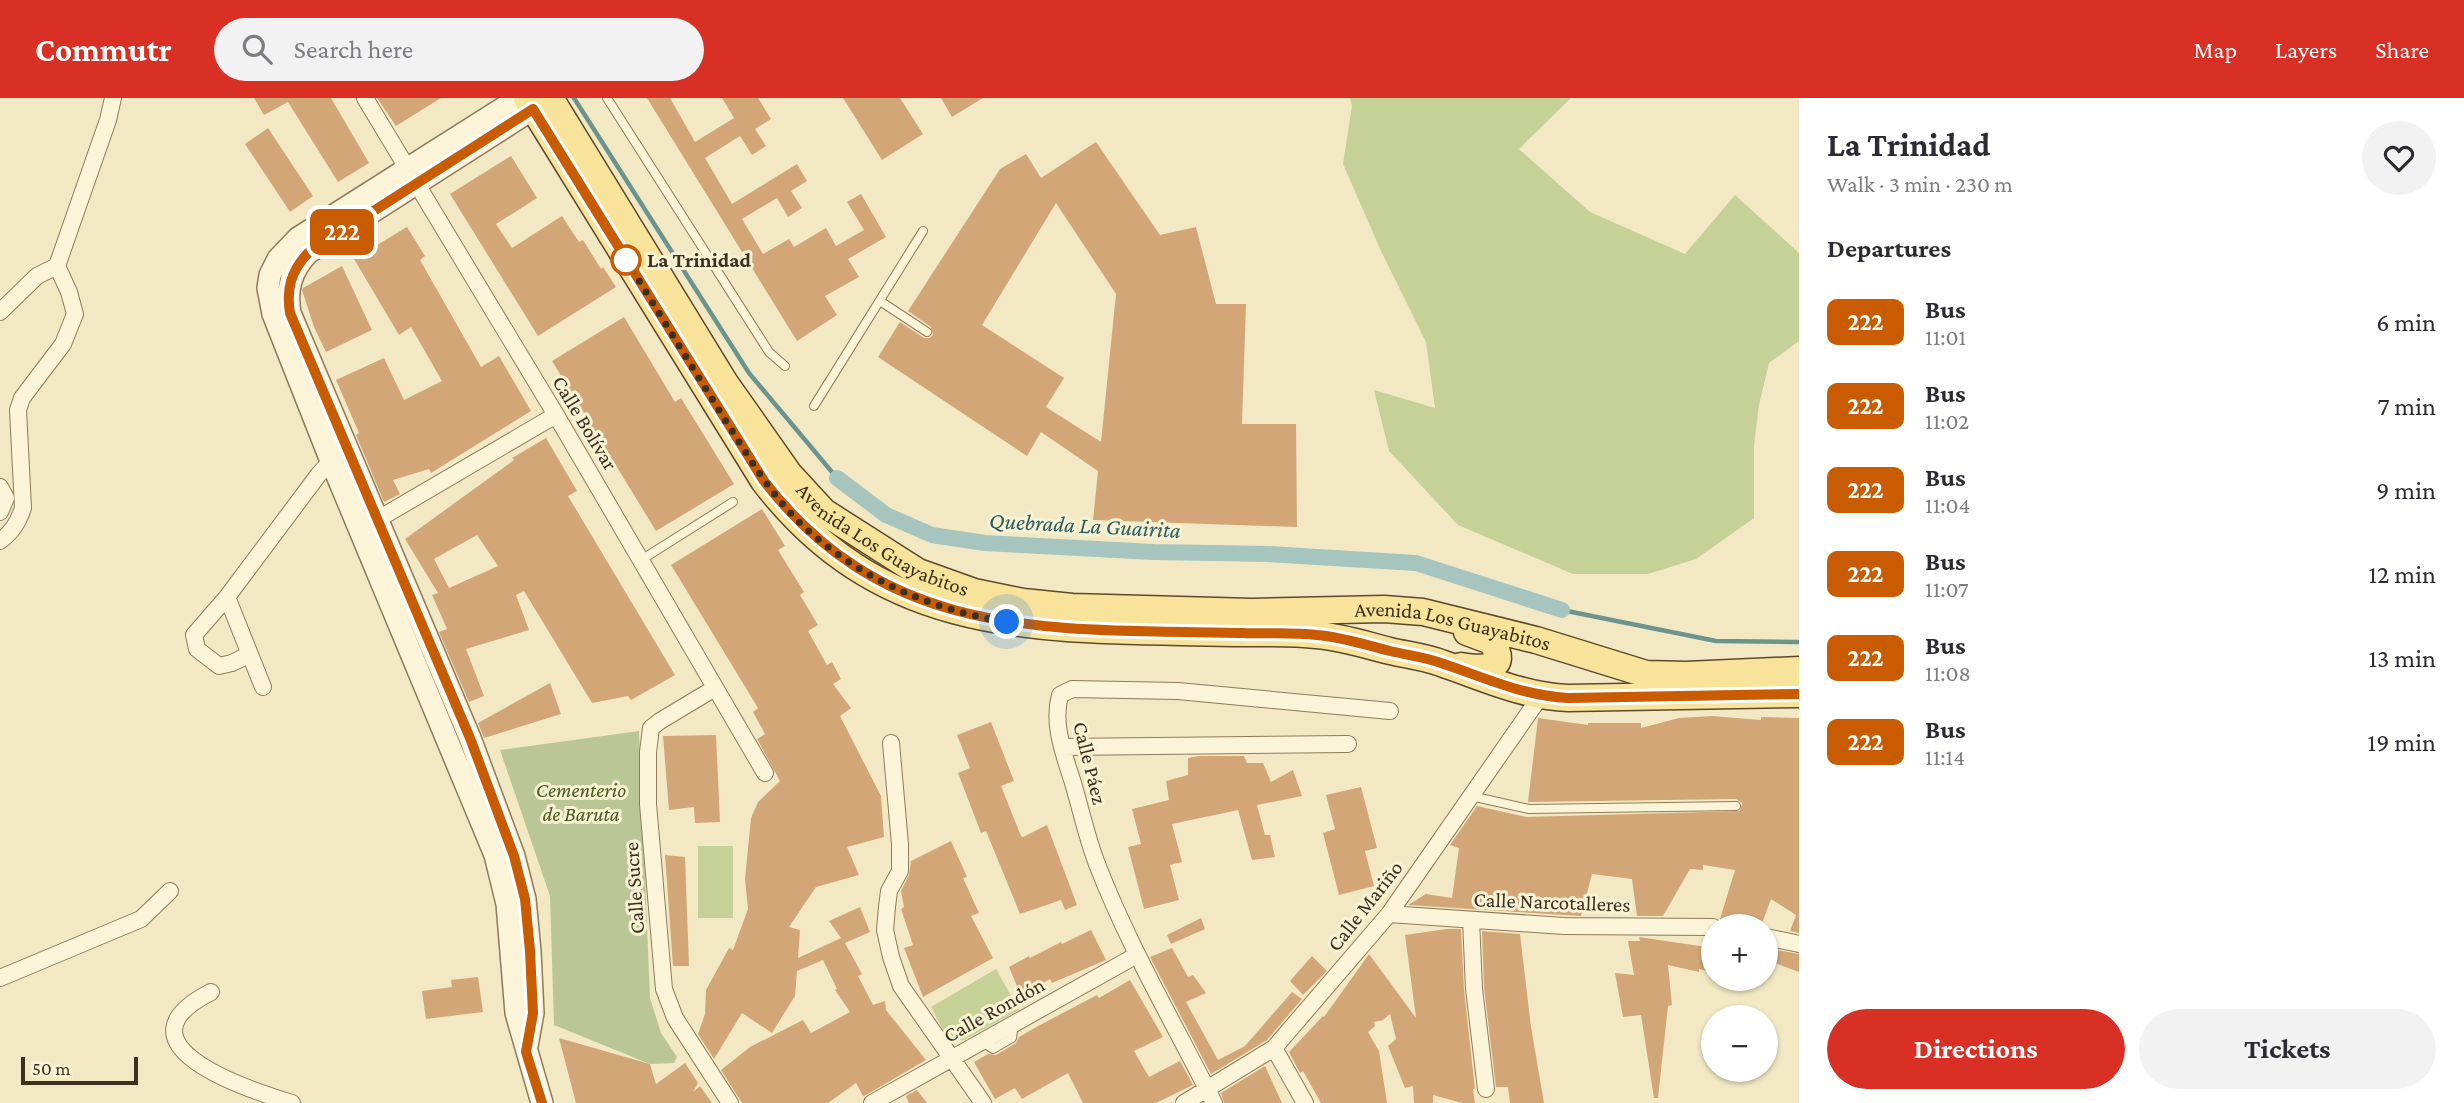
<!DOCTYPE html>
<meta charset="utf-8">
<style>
:root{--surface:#fff;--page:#f2f2f3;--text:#2b2b33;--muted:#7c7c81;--accent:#d93025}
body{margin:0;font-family:"Crimson Pro",serif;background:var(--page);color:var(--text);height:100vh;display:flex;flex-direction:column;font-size:26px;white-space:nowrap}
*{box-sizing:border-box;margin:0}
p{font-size:23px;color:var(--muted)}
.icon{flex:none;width:38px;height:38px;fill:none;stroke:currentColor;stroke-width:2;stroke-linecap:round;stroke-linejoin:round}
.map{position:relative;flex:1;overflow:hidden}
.details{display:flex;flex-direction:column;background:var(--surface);width:665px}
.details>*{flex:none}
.badge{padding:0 14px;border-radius:10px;font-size:24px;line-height:46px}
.buttons{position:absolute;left:1701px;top:816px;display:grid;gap:14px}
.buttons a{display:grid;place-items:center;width:77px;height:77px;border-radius:50%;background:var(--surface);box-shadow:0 2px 5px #0004;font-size:35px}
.scale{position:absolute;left:21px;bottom:18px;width:117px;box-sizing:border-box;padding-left:7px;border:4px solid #3d301e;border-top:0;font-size:19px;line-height:24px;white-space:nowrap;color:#3d301e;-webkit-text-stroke:5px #f8f2d5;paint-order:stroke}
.you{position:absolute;width:35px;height:35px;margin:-18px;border:5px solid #fff;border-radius:50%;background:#1a73e8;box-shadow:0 0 0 10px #1a73e833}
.map>.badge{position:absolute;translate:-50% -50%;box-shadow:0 0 0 4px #fff}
h2{padding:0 28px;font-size:26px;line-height:63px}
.round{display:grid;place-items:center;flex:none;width:74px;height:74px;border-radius:37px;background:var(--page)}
.overview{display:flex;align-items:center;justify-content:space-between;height:119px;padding:0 28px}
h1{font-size:33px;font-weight:700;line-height:52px}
.action{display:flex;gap:14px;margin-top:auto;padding:14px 28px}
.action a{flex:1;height:80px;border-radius:42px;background:var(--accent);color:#fff;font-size:28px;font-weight:700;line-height:80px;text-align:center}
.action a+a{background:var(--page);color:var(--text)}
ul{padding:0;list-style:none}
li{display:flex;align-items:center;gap:21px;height:84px;padding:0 28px}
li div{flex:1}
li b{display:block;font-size:26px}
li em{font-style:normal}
li .badge{min-width:77px;font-weight:700;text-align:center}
header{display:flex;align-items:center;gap:42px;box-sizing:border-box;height:98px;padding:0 35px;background:var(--accent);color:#fff}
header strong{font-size:33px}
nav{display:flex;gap:38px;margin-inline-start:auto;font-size:24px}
.search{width:490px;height:63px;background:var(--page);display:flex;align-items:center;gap:18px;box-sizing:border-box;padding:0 24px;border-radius:38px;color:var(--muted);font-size:26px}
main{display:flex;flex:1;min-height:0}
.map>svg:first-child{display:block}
.green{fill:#c5d197}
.cemetery{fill:#bbc696}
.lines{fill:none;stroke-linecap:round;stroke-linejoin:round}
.stream{stroke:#6c948e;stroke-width:4.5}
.canal{stroke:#a6c5bf;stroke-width:16}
.building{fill:#d3a677;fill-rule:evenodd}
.service-casing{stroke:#8e7b59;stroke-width:10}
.minor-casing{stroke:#8e7b59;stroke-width:18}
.tertiary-casing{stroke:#8e7b59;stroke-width:24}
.primary-casing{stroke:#5c482d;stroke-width:29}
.service{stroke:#fbf4d9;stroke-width:8}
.minor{stroke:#fbf4d9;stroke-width:16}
.tertiary{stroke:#fbf4d9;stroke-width:21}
.primary{stroke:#f7e39a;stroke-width:26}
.line-casing{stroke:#fff;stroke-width:16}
.line{stroke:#c95b00;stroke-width:10}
.walk{stroke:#3d301e;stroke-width:7;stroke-dasharray:0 12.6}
.stop-dot{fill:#fff;stroke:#c95b00;stroke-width:3.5}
.labels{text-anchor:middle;stroke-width:6;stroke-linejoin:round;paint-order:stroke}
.stop-label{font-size:21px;font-weight:bold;fill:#3d301e;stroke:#f8f2d5;text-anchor:start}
.street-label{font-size:21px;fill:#3d301e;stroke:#f8f2d5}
.park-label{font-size:21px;font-style:italic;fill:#485b23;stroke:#f8f2d5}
.water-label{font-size:23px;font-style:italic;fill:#2c5c5e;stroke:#f8f2d5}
</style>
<header>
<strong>Commutr</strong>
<div class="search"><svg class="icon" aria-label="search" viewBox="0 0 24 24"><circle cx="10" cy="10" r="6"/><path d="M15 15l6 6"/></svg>Search here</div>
<nav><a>Map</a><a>Layers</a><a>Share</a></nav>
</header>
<main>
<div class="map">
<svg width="1799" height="1005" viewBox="0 0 1799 1005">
<rect width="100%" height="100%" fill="#f2e9c4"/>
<path class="green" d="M1350,0H1571L1519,51L1590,114L1685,156L1735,97L1799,155V243L1769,265L1759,307L1754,347V420L1696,461L1648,476H1573L1458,427L1389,353L1374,292L1435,310L1426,244L1381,153L1343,66L1352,8Z
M698,748H733V820H698Z
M996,871L1019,912L964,942C945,944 939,923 931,909Z"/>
<path class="cemetery" d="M639,633L650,900L661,935L677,959L674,965L650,966L554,927L550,798L500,652Z"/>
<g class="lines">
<path class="stream" d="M574,0L749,275L837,380
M1562,512L1716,543L1799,544"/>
<path class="canal" d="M837,380L886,417L932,437L985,445L1154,454L1268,456L1416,465L1562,512"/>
</g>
<path class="building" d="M254,0H331L369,65L338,84L288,4L264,17Z
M377,0H441L396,28Z
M647,0H670L695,44L734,20L722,0H758L771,21L755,31L766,48L752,57L740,38L705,60L732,106L797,66L807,83L791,93L802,110L788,119L777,100L742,121L763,156L789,141L794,149L826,130L836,148L864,132L847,104L861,96L886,139L848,161L859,179L825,198L837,217L797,243Z
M843,0H900L923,36L882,62Z
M941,0H983L952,19Z
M268,30L313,98L290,114L245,46Z
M1096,44L1160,137L1196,129L1216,206H1246L1242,326H1296L1297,429L1093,422L1098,373L1041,334L1027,358L878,259L900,224L924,240H929L933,237L931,229L908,213L1000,71L1026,56L1041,80ZM1056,105L1116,196L1101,344L1046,309L1064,280L982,227Z
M511,58L537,100L496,126L512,150L562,118L579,144L583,142L601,171L603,169L616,189L538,238L450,96Z
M407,129L425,158L420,162L481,269L499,258L531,313L431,375L429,371L393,382L400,396L384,404L356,337L359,335L336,282L384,260L404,302L442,283L411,229L399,237L354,161Z
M342,168L372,232L326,254L314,229L302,192L303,190Z
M624,219L675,304L681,300L734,386L656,433L552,263Z
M546,340L577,393L568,398L675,577L631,602L628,598L592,605L524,493L516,497L529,532L466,551L484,598L469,604L439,534L447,531L432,497L438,495L405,441L514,362L512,360ZM477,437L498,468L449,490L434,461Z
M762,411L785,448L778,452L804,494L800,497L818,527L808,533L827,567L832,564L841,581L833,586L851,610L840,618L881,698L884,739L847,749L859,777L816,789L789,829L800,832L798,860L841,840L829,823L860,809L870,834L845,845L862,876L858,878L873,907L885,903L886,912L926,962L866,997L863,998L856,985L828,1005H742L721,972L750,949L803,922L811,935L850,914L835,892L837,891L823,862L797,873L795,898L772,935L742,915L714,961L698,936L705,916L706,892L729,850L733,852L748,811L745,781L751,720L758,704L780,683L757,641L765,636L753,614L758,610L671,467Z
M550,585L561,616L484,640L478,625Z
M1712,618L1761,622V619L1799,620V835L1790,833L1796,817L1771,801L1761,828L1723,825L1720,821L1735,772L1703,767V772L1690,771L1663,818H1637L1632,781L1592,776L1581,818L1408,807L1426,796L1452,800L1459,750L1450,747L1477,708L1526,719L1740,713L1742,705L1736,701L1528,704L1538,620L1588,627V625H1641V630L1679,620Z
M991,624L1014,683L1001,688L1021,738L1023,739L1047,727L1077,807L1065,812L1061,802L1020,816L986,733L981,735L958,675L970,670L957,637Z
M716,637L720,724L695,725L694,709L669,712L663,638Z
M1199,658H1244L1247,665H1263L1271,684L1293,672L1302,698L1257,707L1265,737H1270L1275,759L1252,762L1238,712L1172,726L1182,764L1170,767L1179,802L1144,811L1128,749L1141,746L1132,711L1169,702L1166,683L1188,677V660Z
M1361,689L1377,750L1365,753L1374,788L1339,797L1323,735L1335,731L1326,697Z
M951,743L967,779L963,780L979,815L971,818L993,860L923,899L904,850L913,847L901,811L904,809L901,793L909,777L911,763Z
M665,757L685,759L689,868H673Z
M1201,820L1205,831L1171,846L1167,837Z
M1447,831H1461L1464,892L1475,991H1473L1475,1005H1462L1433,997V1005H1414L1413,988L1405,990L1388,948L1396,941L1390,916L1383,922L1374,924L1375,928L1368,934L1379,953L1387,1005H1321L1303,973L1300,975L1289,954L1323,918L1324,919L1369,856L1416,920L1405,837Z
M1091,832L1106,862L1052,885L1050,881L1021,898L1009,869L1029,858L1030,860L1061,844L1062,846Z
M1482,833L1520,836L1531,929L1544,1005H1510L1508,989H1496L1484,890Z
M1639,839L1713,850V874L1699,871V874L1668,867L1672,907L1668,908L1658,1000H1654L1641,917L1623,919L1615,875L1634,877L1628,843H1640Z
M1172,850L1188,879L1193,877L1206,895L1186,904L1218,962L1245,948L1292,894L1302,901L1267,942L1211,976L1150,859Z
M1766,850L1799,856V874L1766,862Z
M1312,858L1327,873L1303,897L1290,883Z
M478,879L483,914L426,921L422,893L452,889L451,882Z
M1130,882L1163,939L1134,953L1149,979L1180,963L1193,987L1156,1005H1083L1068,975L1022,1001L1015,990L995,1001L974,964L988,956L996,957L1016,945L1019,939L1040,927L1097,897L1099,900Z
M559,940L650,966L656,986L685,965L698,985L693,994L700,988L712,1005H576Z
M1265,968L1282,1005H1224L1221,995Z
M917,992L927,1005H909L906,998Z"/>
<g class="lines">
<g class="service-casing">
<path id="service" d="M607,0L769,254L785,268
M880,203L927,234
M814,308L923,133
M641,462L733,404
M1471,698L1529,711L1736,708
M982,944L993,951L1012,940L1014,925"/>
</g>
<g class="minor-casing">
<path id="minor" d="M365,0L556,317L765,675
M0,214L37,178L57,168L108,22L113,0
M0,389L6,400L0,414
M368,427L556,317
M0,443C12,434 18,425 23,410L18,312L22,300L63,246L75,216L69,194L57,168
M227,499L263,589
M248,557L232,565L219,568L197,551L194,537L227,499L319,376L331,363L340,359
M715,590L660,623L651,630L648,654V706L664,891L675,920L730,1005
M891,645L900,746V773L889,793L887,809L885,832L891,859L901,888L983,1005
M1062,649L1348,646
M1389,816L1564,828L1713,829
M1471,822L1474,891L1486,991
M1766,839L1799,846
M0,880L141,821L170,793
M211,894C109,946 246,991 292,1005
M1274,950L1305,1005
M872,1005L1137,857
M1184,1005L1274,950L1389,816L1540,599
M1214,1005C1174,925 1129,849 1097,766C1087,740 1081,712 1073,685C1064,656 1052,627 1060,597L1072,591L1178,593L1390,613"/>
</g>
<g class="tertiary-casing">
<path id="tertiary" d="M519,0L298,140L278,161L270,177L268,190L273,216L331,363L495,757L507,806L516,915L542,1005
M527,948L533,915L530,853L525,801L514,758L470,640L290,215C286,191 291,173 308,155L533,11"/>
</g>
<g class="primary-casing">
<g id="primary">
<path d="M527,0L764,383C889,546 1054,530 1238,535C1264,535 1291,534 1317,537C1342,539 1366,547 1390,553C1407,557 1425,559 1441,565C1485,580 1522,598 1568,600L1799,596"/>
<path id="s1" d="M550,0L725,285L789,376L824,414L918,474L974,494L1023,504L1072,509L1252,514L1384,511L1423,514L1536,542L1646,576L1686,577L1799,572"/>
<path d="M1461,568C1481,571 1512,573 1491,543L1467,534"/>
</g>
</g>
<use href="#service" class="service"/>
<use href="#minor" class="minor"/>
<use href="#tertiary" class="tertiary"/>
<use href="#primary" class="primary"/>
</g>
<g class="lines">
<g class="line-casing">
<path id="line" d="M542,1005L526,954L533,915L530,853L525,801L514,758L470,640L290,215C286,191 291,173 308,155L533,11L764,383C891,547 1058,530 1243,535C1268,536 1293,534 1317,537C1342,539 1366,547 1390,553C1407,557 1425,559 1441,565C1486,580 1520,597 1568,600L1799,596"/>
</g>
<use href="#line" class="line"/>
<path class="walk" d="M626,162C660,216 693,271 727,325C752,364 775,404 811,435C867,484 934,512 1007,524"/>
</g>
<circle class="stop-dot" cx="626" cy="162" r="14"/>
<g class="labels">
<g class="stop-label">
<text x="647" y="169">La Trinidad</text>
</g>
<g class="street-label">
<text transform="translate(585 325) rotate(59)" y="7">Calle Bolívar</text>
<text dy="7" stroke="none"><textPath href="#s1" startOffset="562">Avenida Los Guayabitos</textPath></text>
<text dy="7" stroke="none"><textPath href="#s1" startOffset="1150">Avenida Los Guayabitos</textPath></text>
<text transform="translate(1090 665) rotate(76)" y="7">Calle Páez</text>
<text transform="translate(634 790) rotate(-94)" y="7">Calle Sucre</text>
<text transform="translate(1552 804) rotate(2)" y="7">Calle Narcotalleres</text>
<text transform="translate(1365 808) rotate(-52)" y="7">Calle Mariño</text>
<text transform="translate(994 912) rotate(-29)" y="7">Calle Rondón</text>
</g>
<g class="park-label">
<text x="581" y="699">Cementerio<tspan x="581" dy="24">de Baruta</tspan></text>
</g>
<g class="water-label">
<text transform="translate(1085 427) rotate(3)" y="8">Quebrada La Guairita</text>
</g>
</g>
</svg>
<div class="buttons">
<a>+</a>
<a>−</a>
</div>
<div class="scale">50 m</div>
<div class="you" style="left:1007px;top:524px"></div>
<b class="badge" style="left:342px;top:134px;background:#c95b00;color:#fff">222</b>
</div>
<section class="details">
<div class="overview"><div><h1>La Trinidad</h1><p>Walk · 3 min · 230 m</p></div><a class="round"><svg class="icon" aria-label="heart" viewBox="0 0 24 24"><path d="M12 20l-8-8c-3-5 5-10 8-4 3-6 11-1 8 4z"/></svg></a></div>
<h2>Departures</h2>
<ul>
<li><span class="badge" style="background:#c95b00;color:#fff">222</span><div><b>Bus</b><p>11:01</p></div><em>6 min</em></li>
<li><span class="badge" style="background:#c95b00;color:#fff">222</span><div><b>Bus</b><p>11:02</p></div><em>7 min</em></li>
<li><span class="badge" style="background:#c95b00;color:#fff">222</span><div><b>Bus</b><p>11:04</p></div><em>9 min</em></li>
<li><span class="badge" style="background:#c95b00;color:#fff">222</span><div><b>Bus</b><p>11:07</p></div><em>12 min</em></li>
<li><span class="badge" style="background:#c95b00;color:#fff">222</span><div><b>Bus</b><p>11:08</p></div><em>13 min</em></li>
<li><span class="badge" style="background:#c95b00;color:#fff">222</span><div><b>Bus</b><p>11:14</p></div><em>19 min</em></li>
</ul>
<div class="action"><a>Directions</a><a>Tickets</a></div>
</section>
</main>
